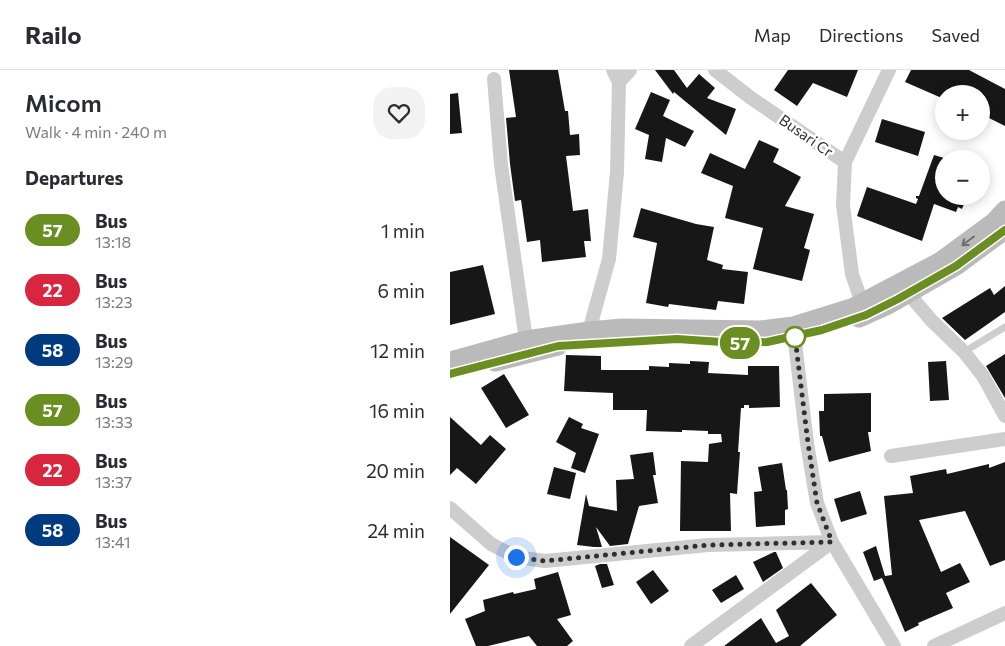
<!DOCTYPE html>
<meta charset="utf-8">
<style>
:root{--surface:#fff;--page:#f2f2f3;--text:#2b2b33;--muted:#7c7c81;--line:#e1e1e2}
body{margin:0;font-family:Commissioner,sans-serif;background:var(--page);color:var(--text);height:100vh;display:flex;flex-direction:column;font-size:19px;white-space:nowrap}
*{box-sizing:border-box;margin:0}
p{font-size:16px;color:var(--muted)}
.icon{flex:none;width:28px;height:28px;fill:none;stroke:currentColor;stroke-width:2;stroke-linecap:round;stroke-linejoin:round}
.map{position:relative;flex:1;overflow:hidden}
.panel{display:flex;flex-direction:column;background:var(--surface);width:450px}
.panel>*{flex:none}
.badge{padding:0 10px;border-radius:16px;font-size:18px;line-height:32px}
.tools{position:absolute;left:485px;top:15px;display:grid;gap:10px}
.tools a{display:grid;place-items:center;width:55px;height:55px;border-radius:50%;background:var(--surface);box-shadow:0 2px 12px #0003;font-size:25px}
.you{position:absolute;width:25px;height:25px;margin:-12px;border:4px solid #fff;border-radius:50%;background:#1a73e8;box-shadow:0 0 0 8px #1a73e833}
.map>.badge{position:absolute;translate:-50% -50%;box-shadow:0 0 0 2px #fff}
h2{padding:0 25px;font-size:19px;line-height:45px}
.round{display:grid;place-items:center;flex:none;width:52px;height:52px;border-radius:20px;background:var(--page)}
.headline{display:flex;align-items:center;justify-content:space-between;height:85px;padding:0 25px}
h1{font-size:24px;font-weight:600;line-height:38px}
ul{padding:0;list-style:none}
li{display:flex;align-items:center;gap:15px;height:60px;padding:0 25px}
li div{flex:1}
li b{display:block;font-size:19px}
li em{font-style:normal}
li .badge{min-width:55px;font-weight:700;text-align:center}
header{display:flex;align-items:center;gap:30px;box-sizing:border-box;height:70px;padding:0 25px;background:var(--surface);border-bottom:1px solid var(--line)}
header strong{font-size:24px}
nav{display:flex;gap:28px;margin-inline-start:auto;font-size:18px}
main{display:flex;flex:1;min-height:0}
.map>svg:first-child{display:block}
.building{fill:#171717}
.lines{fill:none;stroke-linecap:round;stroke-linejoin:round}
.service{stroke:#cdcdcd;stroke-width:7}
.minor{stroke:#cdcdcd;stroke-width:14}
.secondary{stroke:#bababa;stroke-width:19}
.oneway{stroke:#6e6e6e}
.line-casing{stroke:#fff;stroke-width:11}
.line{stroke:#6b8e23;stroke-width:8}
.walk{stroke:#303030;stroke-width:5;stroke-dasharray:0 9}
.stop-dot{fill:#fff;stroke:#6b8e23;stroke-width:2.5}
.labels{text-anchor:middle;stroke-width:5;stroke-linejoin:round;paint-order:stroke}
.street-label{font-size:15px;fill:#303030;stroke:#fff}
</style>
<header>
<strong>Railo</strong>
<nav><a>Map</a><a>Directions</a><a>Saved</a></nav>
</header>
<main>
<section class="panel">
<div class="headline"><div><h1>Micom</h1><p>Walk · 4 min · 240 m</p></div><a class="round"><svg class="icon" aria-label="heart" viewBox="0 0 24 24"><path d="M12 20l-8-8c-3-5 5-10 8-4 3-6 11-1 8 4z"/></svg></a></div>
<h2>Departures</h2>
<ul>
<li><span class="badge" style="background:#6b8e23;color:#fff">57</span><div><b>Bus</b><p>13:18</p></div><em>1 min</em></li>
<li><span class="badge" style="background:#d7263d;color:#fff">22</span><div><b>Bus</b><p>13:23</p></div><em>6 min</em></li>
<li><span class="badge" style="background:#003b80;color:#fff">58</span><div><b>Bus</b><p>13:29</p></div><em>12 min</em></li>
<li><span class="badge" style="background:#6b8e23;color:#fff">57</span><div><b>Bus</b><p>13:33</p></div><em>16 min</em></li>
<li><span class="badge" style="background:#d7263d;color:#fff">22</span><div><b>Bus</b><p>13:37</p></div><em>20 min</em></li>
<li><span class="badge" style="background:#003b80;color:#fff">58</span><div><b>Bus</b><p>13:41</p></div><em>24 min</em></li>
</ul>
</section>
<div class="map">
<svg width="555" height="576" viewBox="0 0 555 576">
<rect width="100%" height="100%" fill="#fff"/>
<path class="building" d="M59,0H108L115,41H118L120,65L129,64L130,85L116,86L123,141L138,139L141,171H134L136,187L92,192L90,170L77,172L71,130L65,131L60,94L56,48L66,47Z
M205,0H224L237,18L249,4L265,18L257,28L286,39L276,65L224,22L223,24Z
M338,0H408L397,27L363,13L347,36L324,20Z
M461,0H519L555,19V56L531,44V24H494V29L455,12Z
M201,22L220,30L213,46L244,61L235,77L216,68L212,92L195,89L199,65L185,59Z
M8,23L12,63L0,64V24Z
M432,49L475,62L468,86L425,72Z
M309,70L329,79L323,92L351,107L335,136L364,144L354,178L360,180L352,211L303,199L313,158L275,148L283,116L251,103L260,83L295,99Z
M484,85L494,88V126H517L512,139L508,137L506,142L484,134L472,171L407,146L417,117L466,134L468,129L466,128V126H469Z
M191,138L246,154L264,157L257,190L273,195L272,199L298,202L294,234L268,231L266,240L219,234L218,237L196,233L207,173L183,167Z
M33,195L45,244L0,255V202Z
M555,216V242L515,270L492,248L540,218L544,225Z
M555,284V328L536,296Z
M116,285L151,286V300H199V296L219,297V293L240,294V291L259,292L258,303L298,305V296H329L330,337L299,338V335H294V338H291L288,382H290L287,424L280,423L281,461H230L231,391L258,392L259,374L272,372L271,364H258V361L232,360V362L196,361L197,340H163V323L114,321Z
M496,291L499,330L480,331L478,292Z
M54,304L79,345L56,358L31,318Z
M421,323V362H418L421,381L379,392L372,366H370L369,341H374V324Z
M0,347L31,375L40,365L56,379L26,414L7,398L0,405Z
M119,347L133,354L131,358L149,364L135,403L121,398L126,383L106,372Z
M203,382L206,405H203L208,433L189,436L178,474L160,476L146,457L152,477H144L127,475L136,424L139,436L167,441L166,410L184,409L180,385Z
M555,392V490L540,496L515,441L469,450L491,502L510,493L520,512L496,523L503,538L468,553L469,555L455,562L432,508L424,511L413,482L426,476L435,506L442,505L434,426L463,423L460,406L496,399L497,404L539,394V398Z
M332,393L336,420H337L338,439L335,440V455L306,457L304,422L312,421L308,397Z
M104,397L126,403L120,429L97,424Z
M410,421L417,444L391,452L384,429Z
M0,467L39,495L0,544Z
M324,482H326L333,498L313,512L303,492Z
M150,494H157L164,515L152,518L145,496Z
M203,500L219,521L201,534L186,512Z
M108,502L121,545L107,549L123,571L117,576H87L79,566L38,576H26L15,549L35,541L33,530L63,522L64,524L86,519L84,509Z
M286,505L294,519L271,533L262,520Z
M361,513L387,545L350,576H274L311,548L326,573L339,566L326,540Z"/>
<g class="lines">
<path class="service" d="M514,282L555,257"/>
<path class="minor" d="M265,0L301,28L395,92L393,135L402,204L415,242
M44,9L51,95L76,270
M169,12L180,0
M395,92L439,0
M459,224L481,250L514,282L533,306L555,346
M343,256L357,373L367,433L382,472L444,576
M139,261L159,189L167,102L169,12L163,0
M441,386L555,369
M0,438L41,474L66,487L95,491L258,475L382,472
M241,576L382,472
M484,576L555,543"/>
<path class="secondary" d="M409,248L438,235L506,196L555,160
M0,291L76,270L139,261L172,258L310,260L343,256L404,237L491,191L544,152L555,140
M45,292L108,276"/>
</g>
<defs><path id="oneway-shaft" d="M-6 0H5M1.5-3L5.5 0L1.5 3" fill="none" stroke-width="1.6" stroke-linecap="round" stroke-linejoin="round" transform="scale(1.25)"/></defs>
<use class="oneway" href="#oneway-shaft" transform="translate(518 171) rotate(143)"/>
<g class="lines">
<g class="line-casing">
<path id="line" d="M0,304L108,276L227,269L287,273L317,272L372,260L416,245L448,229L506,196L555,160"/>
</g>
<use href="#line" class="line"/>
<path class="walk" d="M66,487L95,491L258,475L382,472L367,433L358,373L345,267"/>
</g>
<circle class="stop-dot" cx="345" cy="267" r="10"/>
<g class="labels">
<g class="street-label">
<text transform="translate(356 66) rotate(35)" y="5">Busari Cr</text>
</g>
</g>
</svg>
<div class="tools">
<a>+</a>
<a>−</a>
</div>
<div class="you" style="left:66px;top:487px"></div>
<b class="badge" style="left:290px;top:273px;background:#6b8e23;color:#fff">57</b>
</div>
</main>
